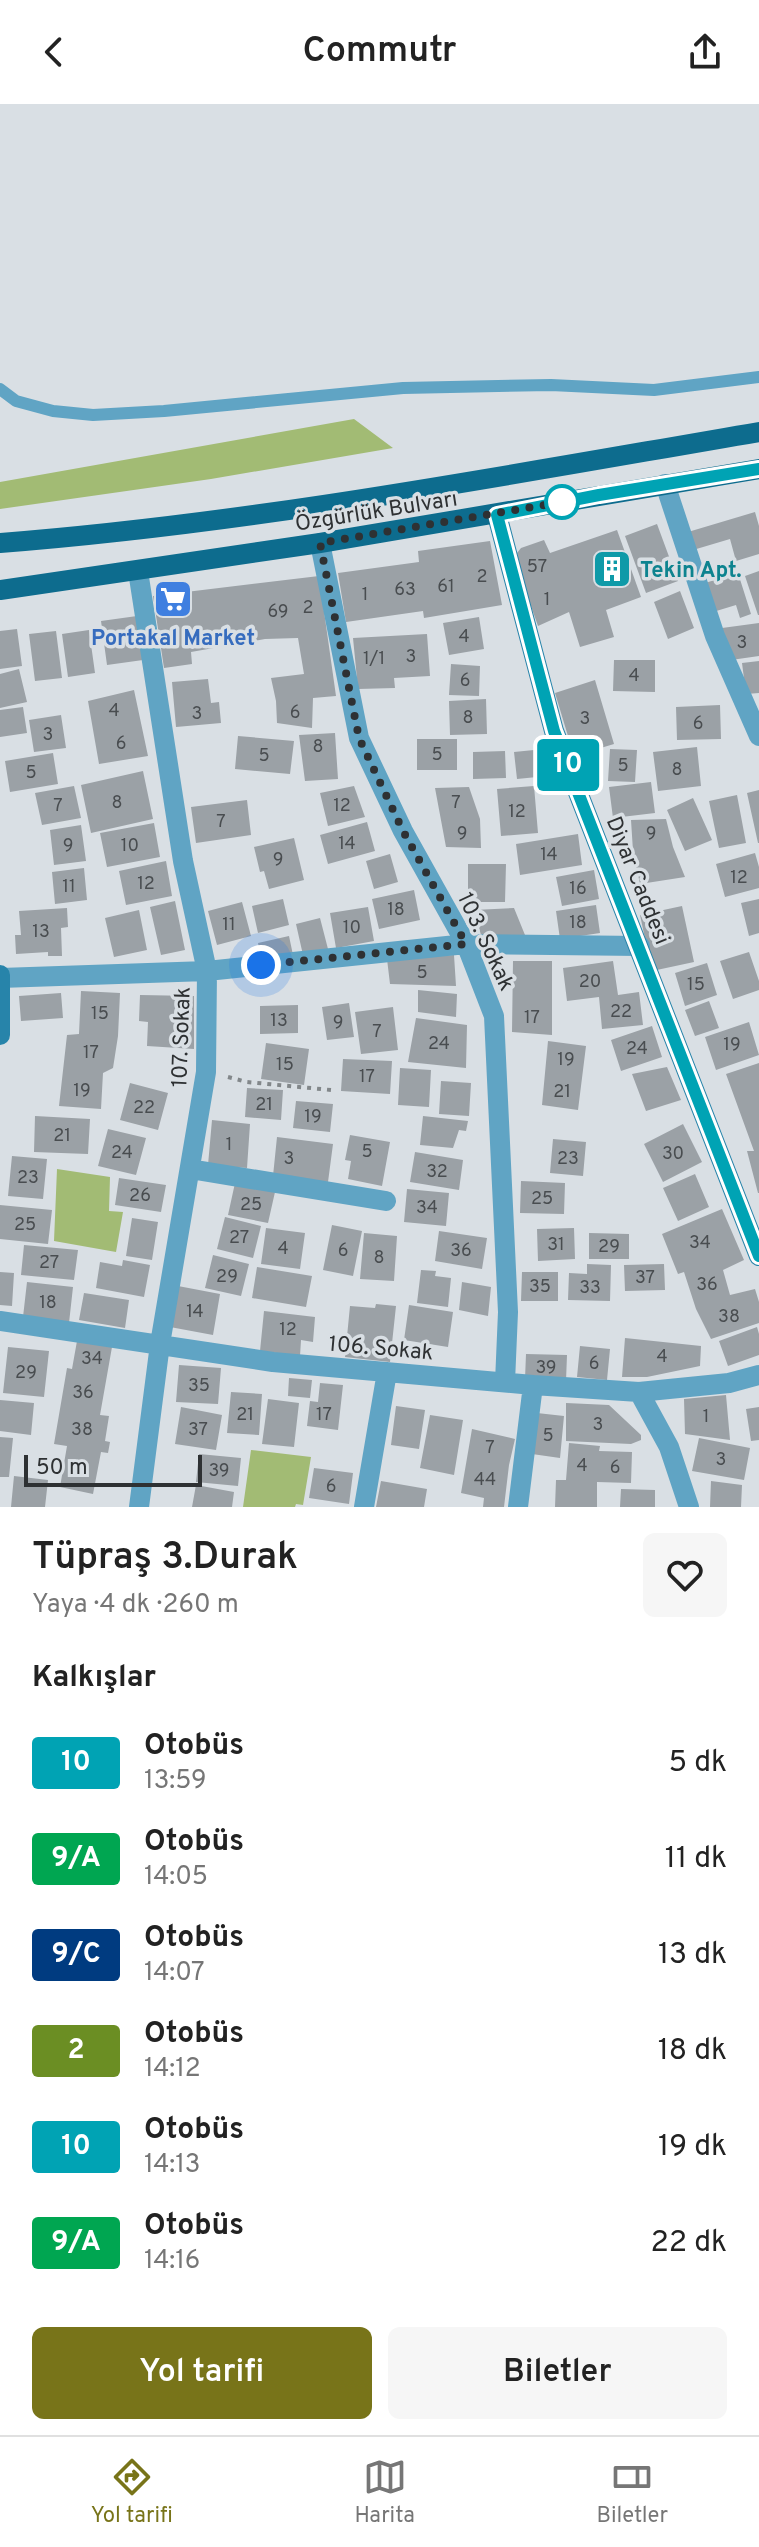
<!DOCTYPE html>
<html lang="tr">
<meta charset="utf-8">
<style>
:root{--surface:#fff;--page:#f6f6f6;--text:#222;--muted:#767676;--line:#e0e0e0;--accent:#787419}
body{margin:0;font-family:Overpass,sans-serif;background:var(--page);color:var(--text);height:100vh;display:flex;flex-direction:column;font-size:30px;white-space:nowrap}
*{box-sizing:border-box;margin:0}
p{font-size:26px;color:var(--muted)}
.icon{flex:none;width:44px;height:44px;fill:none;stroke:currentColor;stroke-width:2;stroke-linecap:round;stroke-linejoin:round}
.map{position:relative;height:1403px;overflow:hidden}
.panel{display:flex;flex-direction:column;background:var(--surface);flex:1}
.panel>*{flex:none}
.badge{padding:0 16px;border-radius:6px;font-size:28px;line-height:52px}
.scale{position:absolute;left:24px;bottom:20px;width:178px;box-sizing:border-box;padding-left:8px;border:4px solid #2e3133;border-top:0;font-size:22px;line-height:28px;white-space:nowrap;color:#2e3133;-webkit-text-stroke:6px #d9dfe4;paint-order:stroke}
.you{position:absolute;width:40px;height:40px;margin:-20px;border:6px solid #fff;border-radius:50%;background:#1a73e8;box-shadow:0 0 0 12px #1a73e833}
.map>.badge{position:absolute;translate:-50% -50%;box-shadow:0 0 0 4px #fff}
h2{padding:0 32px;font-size:30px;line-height:72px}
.round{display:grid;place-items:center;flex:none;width:84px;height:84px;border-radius:12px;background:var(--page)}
.head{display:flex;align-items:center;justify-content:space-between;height:136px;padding:0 32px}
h1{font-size:38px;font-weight:600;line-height:60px}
.primary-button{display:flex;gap:16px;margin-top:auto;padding:16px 32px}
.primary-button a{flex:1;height:92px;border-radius:12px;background:var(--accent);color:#fff;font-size:32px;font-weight:600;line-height:92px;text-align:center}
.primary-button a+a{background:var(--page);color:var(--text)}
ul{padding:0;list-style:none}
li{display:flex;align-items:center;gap:24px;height:96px;padding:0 32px}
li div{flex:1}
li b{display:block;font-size:30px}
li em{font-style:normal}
li .badge{min-width:88px;font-weight:700;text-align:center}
header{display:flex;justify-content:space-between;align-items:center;height:104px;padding:0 32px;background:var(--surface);font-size:36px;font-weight:600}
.tab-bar{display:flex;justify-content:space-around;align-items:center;height:112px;border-top:2px solid var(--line);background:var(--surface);font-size:22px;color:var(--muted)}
.tab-bar a{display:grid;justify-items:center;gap:4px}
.tab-bar .current{color:var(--accent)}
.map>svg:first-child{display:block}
.green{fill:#a2bb74}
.building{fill:#9ba1a6}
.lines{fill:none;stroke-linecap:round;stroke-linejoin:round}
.path{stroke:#82878a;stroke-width:4;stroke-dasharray:4 6;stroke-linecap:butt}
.lane{stroke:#60a4c4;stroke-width:12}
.street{stroke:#60a4c4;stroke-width:20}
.secondary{stroke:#2784aa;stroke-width:20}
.primary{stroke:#0d6c8e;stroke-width:20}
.line-casing{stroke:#fff;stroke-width:18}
.line{stroke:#00a3b4;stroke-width:12}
.walk{stroke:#2e3133;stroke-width:8;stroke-dasharray:0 14.4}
.stop-dot{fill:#fff;stroke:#00a3b4;stroke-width:4}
.labels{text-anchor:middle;stroke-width:7;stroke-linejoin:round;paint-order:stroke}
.number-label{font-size:18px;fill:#494d50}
.street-label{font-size:22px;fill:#2e3133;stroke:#d9dfe4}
.culture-label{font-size:22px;font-weight:bold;fill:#0d838f;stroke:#d9dfe4;text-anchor:start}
.shop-label{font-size:22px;font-weight:bold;fill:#366cbe;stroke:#d9dfe4}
</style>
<header><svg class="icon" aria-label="back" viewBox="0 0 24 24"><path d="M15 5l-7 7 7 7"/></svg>Commutr<svg class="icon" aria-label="share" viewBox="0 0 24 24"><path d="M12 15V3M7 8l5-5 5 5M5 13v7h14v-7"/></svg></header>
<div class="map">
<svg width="759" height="1403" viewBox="0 0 759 1403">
<rect width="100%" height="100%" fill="#d9dfe4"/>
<path class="green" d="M354,315L393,344L211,375L0,405V378Z
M57,1065L110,1073L109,1107L123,1108L116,1148L54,1137Z
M251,1346L311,1353L303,1401L296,1400L295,1403H243Z"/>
<path class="building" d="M755,408L759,422V450L736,457L730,435L693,446L688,428Z
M657,420L678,477L646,489L625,432Z
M617,426L641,493L606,506L614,533L580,543L569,508L538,522L524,482L517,449L521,444L544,436L550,449Z
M490,437L502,501L424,514L423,507L346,518L338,469L419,458L418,447Z
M759,467V511H758L745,472Z
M738,469L751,510L740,514L736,501L713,508L705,479Z
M319,472L336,592L313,594L312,624L277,619L276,597L271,574L304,570L298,534L265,535L191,548L192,560L164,564L153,492Z
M680,487L694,524L668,535L654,498Z
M137,512L143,556L107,561L101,517Z
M479,513L484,545L449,551L443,519Z
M759,519V552L731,556L722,524Z
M17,525L22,562L0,565V527Z
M89,526L95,569L68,573L62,530Z
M56,527L62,574L35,577L29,530Z
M427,530L430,572L394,574L395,584L358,585L353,534Z
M614,556H655V588L613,587Z
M759,557V589L746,590L742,559Z
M451,560L480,562L479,592L449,591Z
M19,565L27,598L0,604V570Z
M208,575L211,599L219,598L221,619L176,623L172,578Z
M595,576L614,640L574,652L555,589Z
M134,586L148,652L99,660L88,597Z
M486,595L487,630L450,631L449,597Z
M720,601L721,635L677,636L676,603Z
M23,603L27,629L0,633V606Z
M61,611L66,644L34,648L29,616Z
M335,629L338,675L305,677L299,631Z
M238,632L294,637L290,670L235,665Z
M417,635H457V666H417Z
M697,643L701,682L658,687L653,648Z
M554,644L557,671L517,675L514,648Z
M610,645L637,646L635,678L608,677Z
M505,647L506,674L473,675V648Z
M53,649L58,680L10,688L5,657Z
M143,667L153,715L91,729L81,681Z
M651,678L655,709L613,714L609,683Z
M74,682L81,714L42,721L35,689Z
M354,682L365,713L328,722L320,689Z
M534,682L538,729L501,732L497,685Z
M469,683L480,715L481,744L446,743L435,684Z
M759,686V739H758L747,689Z
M737,691L746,739L719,744L709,697Z
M693,694L712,736L685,747L667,706Z
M247,696L251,731L196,739L191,703Z
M666,715L673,743L685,773L640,780L633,747L631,716Z
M367,718L375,747L328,760L320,731Z
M154,719L160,753L107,763L100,729Z
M81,721L86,757L54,761L50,726Z
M578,730L582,761L520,771L516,740Z
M294,734L304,776L269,785L264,767L260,768L254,743Z
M755,749L759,763V784L725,793L716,760Z
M390,750L398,778L374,785L366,757Z
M166,757L172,792L126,801L119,767Z
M468,760H506L505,798H468Z
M84,764L87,796L55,800L52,768Z
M594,766L599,795L562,802L556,773Z
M414,786L420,816L379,825L372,795Z
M283,795L289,821L258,829L252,802Z
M759,795V829L749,832L741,799Z
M175,797L185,846L161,851L150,803Z
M242,798L251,832L217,841L208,807Z
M596,801L600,829L560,835L556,807Z
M682,802L694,858L652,867L640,811Z
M368,803L374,837L336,844L330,809Z
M67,804L68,823L61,824L62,852H48V848L16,850L15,831H21L19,807Z
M514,804L525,831H481L474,806Z
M139,806L147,846L114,853L105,814Z
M320,814L328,845L303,851L296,820Z
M289,832L293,851L262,858L258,839Z
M749,848L759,877V886L733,895L720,857Z
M454,851L456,882L390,880L387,855Z
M513,857H552V931L512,928Z
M613,857L618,891L639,888L643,921L602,925L599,893L567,897L563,864Z
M707,859L717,891L685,902L675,869Z
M418,886L457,890L456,913L418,908Z
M81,887L120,889L118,932L113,964L103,969L101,1005L59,1002L67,931L79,930Z
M61,889L63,914L21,917L19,892Z
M140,891L194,892V945L147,942L148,918L139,917Z
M709,897L719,924L695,932L685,906Z
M349,899L354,933L327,936L322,903Z
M298,901V929L260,930V902Z
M393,903L398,946L361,950L355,908Z
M416,914L467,921L466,964L408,958Z
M749,918L759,951L716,966L705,933Z
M652,922L662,953L621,967L611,936Z
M548,937L586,942L578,1006L542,1001Z
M266,939L309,945L304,981L261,975Z
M343,955L392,957L390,990L341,987Z
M759,959V1089H758L747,1047H754L726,970Z
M667,963L681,996L646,1007L632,970Z
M400,964L431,966L429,1003L398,1001Z
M441,977L471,979L469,1012L439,1010Z
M130,979L168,989L158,1026L120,1016Z
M247,984L283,986L281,1016L245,1013Z
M296,997L333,1000L330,1028L293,1024Z
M35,1012L90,1015L88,1050L34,1048Z
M423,1012L468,1017L466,1027L459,1026L453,1044L420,1041Z
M212,1016L250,1020L247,1064L208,1061Z
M683,1020L702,1058L663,1078L644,1040Z
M108,1025L146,1034L136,1071L98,1062Z
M350,1031L390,1038L382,1082L348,1075L351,1057L345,1056Z
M277,1033L333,1040L328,1078L273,1072Z
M553,1035L586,1038L583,1072L550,1069Z
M415,1048L463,1056L459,1086L410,1078Z
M12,1052L47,1055L43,1095L8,1092Z
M695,1070L709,1103L678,1117L663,1084Z
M119,1074L166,1081L161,1108L115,1101Z
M521,1077L565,1079L564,1110L520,1109Z
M235,1079L275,1088L268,1119L228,1111Z
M407,1085L449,1089L446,1122L404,1118Z
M0,1101L52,1106L48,1140L0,1135Z
M722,1105L744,1156L723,1166L730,1191L755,1185L759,1198V1219L711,1235L696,1205L684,1168L678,1170L662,1130Z
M225,1113L261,1122L253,1154L217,1145Z
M132,1114L158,1118L152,1156L126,1152Z
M332,1121L362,1127L353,1172L323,1166Z
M266,1124L305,1129L300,1165L261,1160Z
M574,1124L575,1155L538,1157L537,1125Z
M439,1127L487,1134L482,1165L435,1157Z
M364,1129L397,1132L394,1177L360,1175Z
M589,1129L629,1130V1155H589Z
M24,1141L78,1146L74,1176L21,1171Z
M213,1151L249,1160L241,1192L205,1184Z
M123,1156L150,1161L144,1193L96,1184L100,1158L122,1162Z
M587,1160L611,1161L610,1197L568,1196L569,1169L587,1170Z
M664,1160L665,1186L625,1187L624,1161Z
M257,1163L312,1172L306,1203L252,1194Z
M421,1166L436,1167L435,1172L451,1174L448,1203L417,1199Z
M0,1168L14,1169L12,1202L0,1201Z
M522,1168H558V1197H521Z
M27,1178L73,1183L69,1219L23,1213Z
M462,1178L491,1183L488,1212L459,1206Z
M178,1182L220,1190L213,1231L170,1223Z
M84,1189L129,1196L125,1224L79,1216Z
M376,1200L396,1202L390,1258L345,1253L350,1202L375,1204Z
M409,1201L453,1208L448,1243L404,1236Z
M264,1207L315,1213L313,1238L301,1236L300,1252L260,1247Z
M757,1223L759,1230V1251L728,1262L719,1237Z
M625,1234L701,1242L700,1262L647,1273H622Z
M77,1237L112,1243L100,1311L109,1312L105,1337L110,1338L108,1349L101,1348L93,1390L60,1383L67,1342L54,1340L67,1264L72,1265Z
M580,1242L610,1245L607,1276L577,1273Z
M8,1243L49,1247L44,1293L3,1289Z
M526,1250L567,1251L566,1277L525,1275Z
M179,1261L221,1264L218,1300L176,1298Z
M289,1274L312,1276L310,1294L288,1292Z
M320,1279L343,1281L338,1326L307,1322L310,1297L318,1298Z
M231,1288L262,1290L259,1331L227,1329Z
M726,1291L730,1336L685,1330L684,1295Z
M268,1295L299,1299L294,1343L262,1340Z
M0,1296L34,1299L31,1331L0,1327Z
M566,1299L609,1301L641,1331V1336L631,1340L566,1337Z
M396,1302L425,1306L419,1345L391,1341Z
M181,1303L222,1311L216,1346L175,1340Z
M759,1303V1336L751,1337L746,1305Z
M537,1309L564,1312L560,1354L532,1350Z
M430,1311L463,1316L454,1371L420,1364Z
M472,1325L515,1335L509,1361L504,1403H483L484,1394L461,1389Z
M0,1333L13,1334L9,1373H0Z
M699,1334L750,1344L744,1376L692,1367Z
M569,1339L600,1342L599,1347L632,1348L631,1379L597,1378V1403H555L556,1376H566Z
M199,1350L241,1354L238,1382L196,1378Z
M314,1364L353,1369L349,1400L309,1394Z
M14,1372L48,1376L45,1403H11Z
M381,1377L427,1385L424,1403H376Z
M711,1377L742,1381L741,1403H710Z
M196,1381L234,1388L232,1403H192Z
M621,1385L655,1386V1403H620Z"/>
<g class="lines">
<path class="path" d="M228,973L247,978L331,986"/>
<path class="lane" d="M0,285L16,297L53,307L93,311L164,307L403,284L551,281L654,286L759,273"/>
<path class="street" d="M665,380L715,532L759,632
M320,439L359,634L403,727L466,840L494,912L508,1208L505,1278
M138,467L183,757L207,867L206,968L160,1240L139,1403
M0,874L207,867L466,840L640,842
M190,1065L386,1097
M0,1217L273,1258L533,1281L639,1288L729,1279L759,1271
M639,1288L669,1343L689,1403
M364,1403L387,1268
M518,1403L533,1281"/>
<path class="secondary" d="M497,411L554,627L759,1152
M0,871V931"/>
<path class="primary" d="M0,439C255,419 507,371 759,328
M0,486L320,439L759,365"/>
</g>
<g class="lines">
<g class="line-casing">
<path id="line" d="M759,365L599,391L497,411L554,627L759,1152"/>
</g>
<use href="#line" class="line"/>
<path class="walk" d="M261,861L466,840L403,727L359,634L320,439L574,396L562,398"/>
</g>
<defs>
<g id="building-square" transform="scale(2)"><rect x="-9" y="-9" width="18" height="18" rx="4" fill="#0f9aa8" stroke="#d9dfe4"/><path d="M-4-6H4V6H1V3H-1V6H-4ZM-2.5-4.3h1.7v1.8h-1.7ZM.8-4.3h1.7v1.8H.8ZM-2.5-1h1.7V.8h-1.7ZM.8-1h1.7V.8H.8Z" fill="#fff"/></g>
<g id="supermarket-square" transform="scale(2)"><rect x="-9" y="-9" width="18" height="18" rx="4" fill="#3f7fe0" stroke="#d9dfe4"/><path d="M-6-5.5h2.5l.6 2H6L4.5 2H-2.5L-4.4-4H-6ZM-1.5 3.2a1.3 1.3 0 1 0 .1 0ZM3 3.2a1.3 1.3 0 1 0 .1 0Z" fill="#fff"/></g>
</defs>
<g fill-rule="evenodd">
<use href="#building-square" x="612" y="465"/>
<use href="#supermarket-square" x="173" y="495"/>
</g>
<circle class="stop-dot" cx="562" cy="398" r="16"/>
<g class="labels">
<g class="number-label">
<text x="537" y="468">57</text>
<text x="482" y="478">2</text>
<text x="446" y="488">61</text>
<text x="405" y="491">63</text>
<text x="365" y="496">1</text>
<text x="547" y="501">1</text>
<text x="308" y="509">2</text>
<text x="278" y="513">69</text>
<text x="464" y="538">4</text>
<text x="742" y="544">3</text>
<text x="411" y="558">3</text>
<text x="374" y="560">1/1</text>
<text x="634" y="577">4</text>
<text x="465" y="582">6</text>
<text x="114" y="612">4</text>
<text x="295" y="614">6</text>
<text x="197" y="615">3</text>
<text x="468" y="619">8</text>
<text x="585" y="620">3</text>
<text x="698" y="625">6</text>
<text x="48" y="636">3</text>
<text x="121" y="645">6</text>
<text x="318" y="648">8</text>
<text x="437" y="656">5</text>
<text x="264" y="657">5</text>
<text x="623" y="667">5</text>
<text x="677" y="671">8</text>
<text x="31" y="674">5</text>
<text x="117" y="704">8</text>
<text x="456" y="704">7</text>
<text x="58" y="707">7</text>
<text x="342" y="707">12</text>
<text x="517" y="713">12</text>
<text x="221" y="723">7</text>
<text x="462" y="735">9</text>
<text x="651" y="735">9</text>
<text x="347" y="745">14</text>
<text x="68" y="747">9</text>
<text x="130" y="747">10</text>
<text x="549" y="756">14</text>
<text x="278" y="761">9</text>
<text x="739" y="779">12</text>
<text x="146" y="785">12</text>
<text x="69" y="788">11</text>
<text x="578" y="790">16</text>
<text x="396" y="811">18</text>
<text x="578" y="824">18</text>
<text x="229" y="826">11</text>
<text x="352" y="829">10</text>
<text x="41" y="833">13</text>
<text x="422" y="874">5</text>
<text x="590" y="883">20</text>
<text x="696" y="886">15</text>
<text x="621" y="913">22</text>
<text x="100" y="915">15</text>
<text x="532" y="919">17</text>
<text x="279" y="922">13</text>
<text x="338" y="924">9</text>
<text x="377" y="933">7</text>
<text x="439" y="945">24</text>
<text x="732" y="946">19</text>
<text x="637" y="950">24</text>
<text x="91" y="954">17</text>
<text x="566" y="961">19</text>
<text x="285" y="966">15</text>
<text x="367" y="978">17</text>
<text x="82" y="992">19</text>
<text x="562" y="993">21</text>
<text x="264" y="1006">21</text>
<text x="144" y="1009">22</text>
<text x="313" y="1018">19</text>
<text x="62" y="1037">21</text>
<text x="229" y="1046">1</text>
<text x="367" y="1053">5</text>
<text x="122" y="1054">24</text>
<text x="673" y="1055">30</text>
<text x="289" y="1060">3</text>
<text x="568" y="1060">23</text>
<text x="437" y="1073">32</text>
<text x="28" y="1079">23</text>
<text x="140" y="1097">26</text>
<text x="542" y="1100">25</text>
<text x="251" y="1106">25</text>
<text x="427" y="1109">34</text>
<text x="25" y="1126">25</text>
<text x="239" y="1139">27</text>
<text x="700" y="1144">34</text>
<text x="556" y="1146">31</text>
<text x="609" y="1148">29</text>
<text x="283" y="1150">4</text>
<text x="343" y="1152">6</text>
<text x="461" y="1152">36</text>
<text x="379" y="1159">8</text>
<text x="49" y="1164">27</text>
<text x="227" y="1178">29</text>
<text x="645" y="1179">37</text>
<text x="707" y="1186">36</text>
<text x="540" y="1188">35</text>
<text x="590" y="1189">33</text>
<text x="48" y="1204">18</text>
<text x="195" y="1213">14</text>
<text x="729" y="1218">38</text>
<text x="288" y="1231">12</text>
<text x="662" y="1258">4</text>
<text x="92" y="1260">34</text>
<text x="594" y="1265">6</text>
<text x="546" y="1269">39</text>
<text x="26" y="1274">29</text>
<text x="199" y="1287">35</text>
<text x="83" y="1294">36</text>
<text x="245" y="1316">21</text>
<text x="324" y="1316">17</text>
<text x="706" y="1318">1</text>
<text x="598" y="1326">3</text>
<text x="82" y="1331">38</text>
<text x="198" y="1331">37</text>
<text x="548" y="1337">5</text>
<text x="490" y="1349">7</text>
<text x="721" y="1361">3</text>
<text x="582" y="1367">4</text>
<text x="615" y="1369">6</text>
<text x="219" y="1372">39</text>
<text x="485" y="1381">44</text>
<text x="331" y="1388">6</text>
</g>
<g class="street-label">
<text transform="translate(376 406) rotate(-9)" y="8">Özgürlük Bulvarı</text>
<text transform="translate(639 776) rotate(68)" y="8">Diyar Caddesi</text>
<text transform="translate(487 837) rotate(65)" y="8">103. Sokak</text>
<text transform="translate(180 933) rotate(-88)" y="8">107. Sokak</text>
<text transform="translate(381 1243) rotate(5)" y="8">106. Sokak</text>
</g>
<g class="culture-label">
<text x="640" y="473">Tekin Apt.</text>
</g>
<g class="shop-label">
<text x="173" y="541">Portakal Market</text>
</g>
</g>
</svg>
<div class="scale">50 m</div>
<div class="you" style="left:261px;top:861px"></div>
<b class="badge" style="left:568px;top:661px;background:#00a3b4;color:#fff">10</b>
</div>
<section class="panel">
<div class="head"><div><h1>Tüpraş 3.Durak</h1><p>Yaya · 4 dk · 260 m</p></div><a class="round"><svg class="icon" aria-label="heart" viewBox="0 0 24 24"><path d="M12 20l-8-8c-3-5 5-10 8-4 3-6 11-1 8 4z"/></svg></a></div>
<h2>Kalkışlar</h2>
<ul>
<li><span class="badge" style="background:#00a3b4;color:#fff">10</span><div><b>Otobüs</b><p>13:59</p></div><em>5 dk</em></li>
<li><span class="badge" style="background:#00a651;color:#fff">9/A</span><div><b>Otobüs</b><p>14:05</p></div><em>11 dk</em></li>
<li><span class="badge" style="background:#003b80;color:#fff">9/C</span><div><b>Otobüs</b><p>14:07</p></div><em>13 dk</em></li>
<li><span class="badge" style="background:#6b8e23;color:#fff">2</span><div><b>Otobüs</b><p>14:12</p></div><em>18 dk</em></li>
<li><span class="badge" style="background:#00a3b4;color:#fff">10</span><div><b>Otobüs</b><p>14:13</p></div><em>19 dk</em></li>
<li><span class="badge" style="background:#00a651;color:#fff">9/A</span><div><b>Otobüs</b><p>14:16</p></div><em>22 dk</em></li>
</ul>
<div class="primary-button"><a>Yol tarifi</a><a>Biletler</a></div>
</section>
<nav class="tab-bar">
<a class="current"><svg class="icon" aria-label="directions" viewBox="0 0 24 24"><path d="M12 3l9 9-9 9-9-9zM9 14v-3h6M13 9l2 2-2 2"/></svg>Yol tarifi</a>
<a><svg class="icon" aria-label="map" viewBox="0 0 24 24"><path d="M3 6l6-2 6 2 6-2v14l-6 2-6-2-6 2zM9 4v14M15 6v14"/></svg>Harita</a>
<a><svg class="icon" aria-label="tickets" viewBox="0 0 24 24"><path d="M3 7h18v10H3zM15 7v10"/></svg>Biletler</a>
</nav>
